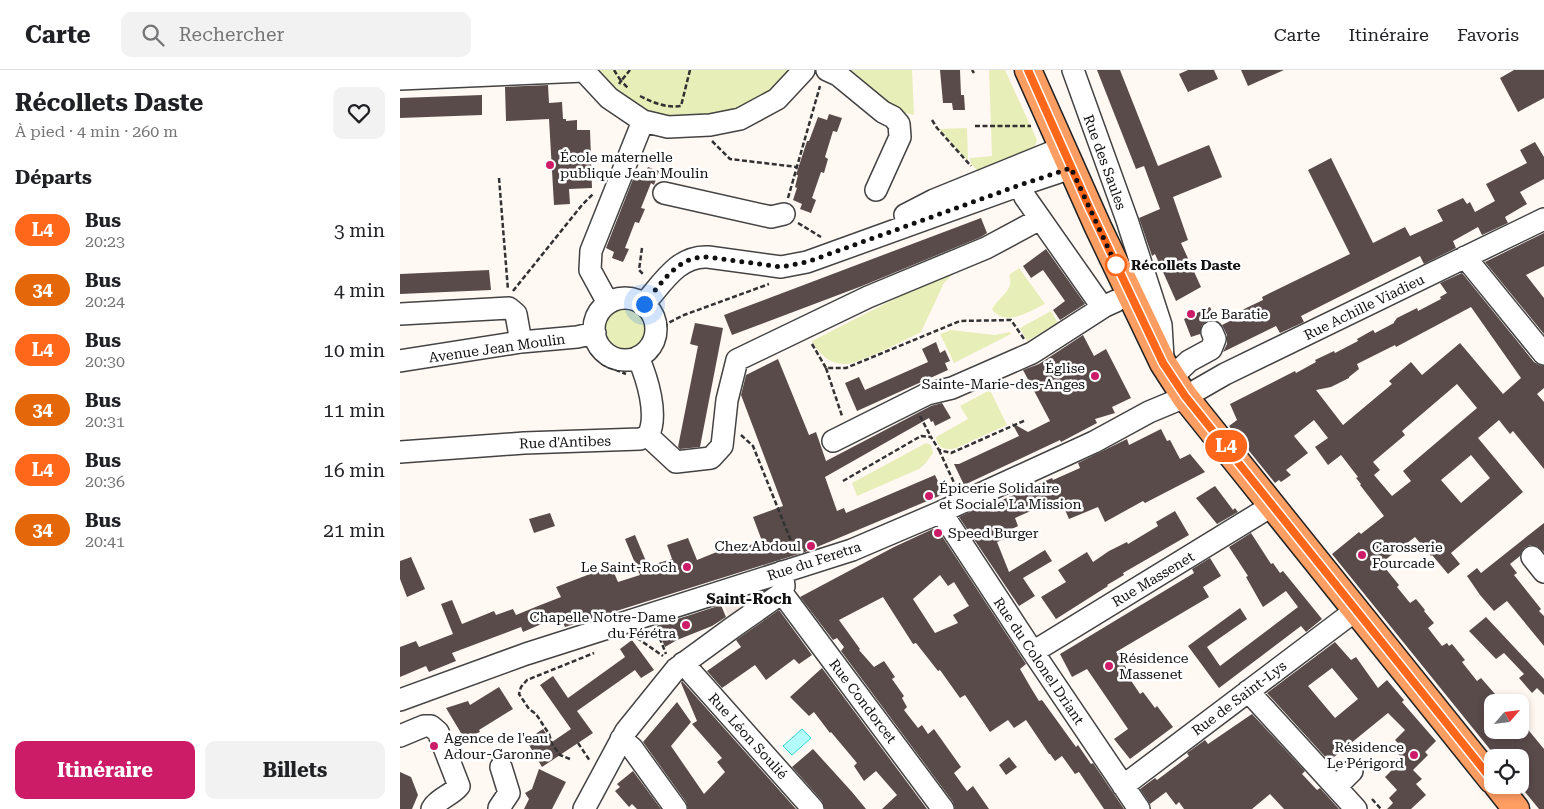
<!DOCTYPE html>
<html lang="fr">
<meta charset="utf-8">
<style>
:root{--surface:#fff;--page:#f2f2f2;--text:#202124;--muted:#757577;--line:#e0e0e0;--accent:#cc1b67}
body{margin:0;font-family:"Roboto Serif",serif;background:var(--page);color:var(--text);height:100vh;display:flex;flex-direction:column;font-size:19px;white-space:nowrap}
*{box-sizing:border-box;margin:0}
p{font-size:16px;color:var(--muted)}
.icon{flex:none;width:28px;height:28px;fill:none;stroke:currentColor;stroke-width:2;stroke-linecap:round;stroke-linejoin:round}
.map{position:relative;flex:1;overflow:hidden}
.sheet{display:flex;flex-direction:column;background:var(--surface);width:400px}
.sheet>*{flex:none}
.badge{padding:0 10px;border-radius:16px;font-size:18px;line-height:32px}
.needle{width:32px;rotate:62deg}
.buttons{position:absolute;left:1084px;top:624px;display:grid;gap:10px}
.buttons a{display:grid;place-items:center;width:45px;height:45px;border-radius:10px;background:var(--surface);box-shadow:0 2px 8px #0003;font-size:25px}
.you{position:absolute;width:25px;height:25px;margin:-12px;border:4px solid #fff;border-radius:50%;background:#1a73e8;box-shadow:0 0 0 8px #1a73e833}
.map>.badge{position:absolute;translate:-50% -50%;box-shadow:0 0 0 2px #fff}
h2{padding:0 15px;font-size:19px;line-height:45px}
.round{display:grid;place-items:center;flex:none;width:52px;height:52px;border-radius:10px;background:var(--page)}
.head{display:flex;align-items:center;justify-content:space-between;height:85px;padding:0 15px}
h1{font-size:24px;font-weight:700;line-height:38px}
.cta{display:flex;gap:10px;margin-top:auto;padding:10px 15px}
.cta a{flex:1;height:58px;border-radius:10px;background:var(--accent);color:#fff;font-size:20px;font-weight:700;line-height:58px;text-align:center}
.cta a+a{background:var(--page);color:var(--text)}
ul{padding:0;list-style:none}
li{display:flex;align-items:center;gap:15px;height:60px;padding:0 15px}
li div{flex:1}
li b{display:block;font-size:19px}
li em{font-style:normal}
li .badge{min-width:55px;font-weight:700;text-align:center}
header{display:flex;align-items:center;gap:30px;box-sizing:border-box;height:70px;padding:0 25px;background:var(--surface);border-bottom:1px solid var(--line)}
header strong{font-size:24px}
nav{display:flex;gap:28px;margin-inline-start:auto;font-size:18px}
.search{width:350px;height:45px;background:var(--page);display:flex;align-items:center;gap:12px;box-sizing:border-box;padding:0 18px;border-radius:10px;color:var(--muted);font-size:19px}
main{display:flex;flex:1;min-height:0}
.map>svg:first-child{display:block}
.green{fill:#e8eeb8}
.plaza{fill:#f1e6e0}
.water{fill:#b3fbfa;stroke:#34d5d8}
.building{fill:#5a4b4b;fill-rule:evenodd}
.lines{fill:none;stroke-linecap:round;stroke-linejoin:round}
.minor-casing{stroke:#434343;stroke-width:24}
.major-casing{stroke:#212121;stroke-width:29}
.path{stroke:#323232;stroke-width:2.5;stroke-dasharray:5 2.5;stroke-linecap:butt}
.minor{stroke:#fff;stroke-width:21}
.major{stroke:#ff9e63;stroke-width:26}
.line-casing{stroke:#fff;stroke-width:11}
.line{stroke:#ff671b;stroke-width:8}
.walk{stroke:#101010;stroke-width:5;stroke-dasharray:0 9}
.poi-dot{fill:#cc1b67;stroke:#fff;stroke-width:2}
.stop-dot{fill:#fff;stroke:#ff671b;stroke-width:2.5}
.labels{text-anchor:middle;stroke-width:5;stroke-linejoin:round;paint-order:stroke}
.poi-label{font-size:14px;fill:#101010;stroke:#fff;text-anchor:start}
.street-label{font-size:14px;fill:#101010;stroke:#fff}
.stop-label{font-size:14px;font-weight:bold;fill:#101010;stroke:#fff;text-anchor:start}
.neighbourhood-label{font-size:15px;font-weight:bold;fill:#101010;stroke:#fff}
</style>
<header>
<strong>Carte</strong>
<div class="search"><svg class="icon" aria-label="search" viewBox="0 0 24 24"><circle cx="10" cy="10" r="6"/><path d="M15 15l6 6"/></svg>Rechercher</div>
<nav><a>Carte</a><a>Itinéraire</a><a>Favoris</a></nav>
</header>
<main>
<section class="sheet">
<div class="head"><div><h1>Récollets Daste</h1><p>À pied · 4 min · 260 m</p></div><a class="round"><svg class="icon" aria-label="heart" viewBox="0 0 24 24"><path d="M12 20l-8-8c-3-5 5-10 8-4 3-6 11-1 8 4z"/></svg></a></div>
<h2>Départs</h2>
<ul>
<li><span class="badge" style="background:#ff671b;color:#fff">L4</span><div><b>Bus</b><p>20:23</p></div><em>3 min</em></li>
<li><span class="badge" style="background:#e46809;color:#fff">34</span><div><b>Bus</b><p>20:24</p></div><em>4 min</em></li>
<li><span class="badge" style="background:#ff671b;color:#fff">L4</span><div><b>Bus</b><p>20:30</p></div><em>10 min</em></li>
<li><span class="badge" style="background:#e46809;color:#fff">34</span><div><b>Bus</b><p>20:31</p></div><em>11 min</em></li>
<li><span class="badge" style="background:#ff671b;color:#fff">L4</span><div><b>Bus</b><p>20:36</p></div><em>16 min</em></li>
<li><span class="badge" style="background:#e46809;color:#fff">34</span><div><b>Bus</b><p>20:41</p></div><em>21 min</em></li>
</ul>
<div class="cta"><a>Itinéraire</a><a>Billets</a></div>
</section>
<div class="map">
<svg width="1144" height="739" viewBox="0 0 1144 739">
<rect width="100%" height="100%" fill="#fff8f3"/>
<path class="green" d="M198,0H398L350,38L287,51L247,42L209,15Z
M442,0H512L514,45L491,40Z
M589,0H605L637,70L633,81L584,107L571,94L570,88L592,86Z
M567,58L568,91L539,59Z
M619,198L645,234C630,241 605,258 592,239C599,227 615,220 609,205Z
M551,200L553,204L544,213L521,262C507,269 457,295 445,294C429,294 418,283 412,271Z
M201 259a23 23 0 1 1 46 0a23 23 0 1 1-46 0Z
M651,241L658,253L627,271L620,258Z
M551,260L595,265L610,262L611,264L554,293L540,264Z
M590,320L607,355L556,378C546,381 537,379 536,367L568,349L560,336Z
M526,373L531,375L533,383L525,394L519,399L457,426L452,413Z"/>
<path class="plaza" d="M340,522L347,537L329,548L322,528Z"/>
<path class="water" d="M402,659L411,668L392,685L383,676Z"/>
<path class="building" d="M540,0H560L561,25H564L565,40H553L552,33H543Z
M697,0H720L758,96L809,75L822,107L773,127L788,170L781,173L801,217L776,231L755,184L752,186L739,148L760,139L744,96L736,99Z
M788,0H814L818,9L788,22L779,4Z
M841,0H884L848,16Z
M1114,0H1144V28L1118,42L1100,8Z
M148,15L149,33L162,32L163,49H166V51L177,50V60H190L192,118L169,119L170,134L154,135L149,49L106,51L105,17Z
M82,25V45L0,48V28Z
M429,44L442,48L437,62L433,61L425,87L428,89L424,103L421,102L412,128L416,130L411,143L400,139L402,134L393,130L397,118L395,117L398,105H396L407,71H409L418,47L427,50Z
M1135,72L1144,87V109L1120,122L1127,134L1105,147L1108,153L1082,165L1078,157L1053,171L1056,178L1024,194L1020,186L901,246L904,252L880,263L876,256L823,282L827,274V265L822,255L844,244L842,240L863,230L862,227L950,184L908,100L931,88L973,173L1005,157L1010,166L1043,151L1037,140L1063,128L1067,134L1070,132L1075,142L1095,131L1086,114L1127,93L1120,80Z
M248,97L259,101L254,115L251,113L241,138L245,139L239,153L235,152L225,178L229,179L223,192L212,188L214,182L206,178L237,99L245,103Z
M581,148L587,163L581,167L462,216L332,265L324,245Z
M1144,163V196L1126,205L1144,228V264L1085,192Z
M646,179L685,234L660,250L653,240L665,231L643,200L631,208L623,196Z
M89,200L91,220L0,224V204Z
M1062,203L1134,292L1139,295L1144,296V318L1137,324L1144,332V399L1113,361L1110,364L1099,350L1078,368L1123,422L1051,483L1060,494L1048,504L1032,485L1031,486L1015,467L981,493L999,515L997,517L1010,533L1016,529L1025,540L1024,541L1034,553L1028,558L1042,576L1047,573L1049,576L1052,574L1065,590L1062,592L1077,611L1081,608L1102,632H1092V660H1120V650L1144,679V739H1139L1120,716V688H1097L932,484L959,462L961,464L984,446L960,415L961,414L956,408L958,407L941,385L928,395L915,377L928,368L914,350L894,366L908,383L886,400L891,405L881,412L879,410L875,413L829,356L837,350L830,334L895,301L896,303L916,292L915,290L934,281L935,283L958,271L957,269L973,260L975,263L994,253V252L997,248L1017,238L1018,241L1041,229L1040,227L1047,223L1040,213ZM1071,237L1121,308L1103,324L1060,273L1022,305L1011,292L989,311L992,314L943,355L916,320L931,317L949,308V307L959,299L957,294L995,275L996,277ZM1057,314L1077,338L1003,401L1011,411L992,426L974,405L980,400L973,392L1005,365L1002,361ZM1071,385L1090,408L1061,433L1041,410Z
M810,237L816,250L807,251L802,255L800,264L791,267L784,249Z
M295,253L323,258L300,377L280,379L278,377L298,276L290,274Z
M683,265L694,286L706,279L731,328L712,337L715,343L695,349L697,353L661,372L660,370L564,415L554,394H559L619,366L612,353L628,362L650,351L623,300L639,294Z
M536,272L540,283L545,280L550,291L545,293L548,300L457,341L445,313L459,307L465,320L528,292L522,279Z
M378,289L409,365L416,362L426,391L531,336L542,333L551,348L535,356L533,351L531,352L529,348L425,407L437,441L444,438L446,443L535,405L544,424L405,482L165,557L160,546L123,562L121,557L52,583L56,591L29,602L26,596L0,607V577L16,571L19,577L53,564L41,534L52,530L62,554L94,541L96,545L113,539L116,545L138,536L161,527L156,517L211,496L218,512L240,505L225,469L235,465L248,496L272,489L267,475L288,468L297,490L339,473L341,478L362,471L353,447L383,436L341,325L346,305Z
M761,359L767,371L770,370L780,389L790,384L805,402L745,433L743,431L705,452L698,437L669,449L660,428L615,448L618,456L612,459L614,465L597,472L609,502L645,480L652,491L623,508L635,526L619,536L559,447L583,436L584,438L652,408L653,410L680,398L678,393L727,369L729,375Z
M815,416L833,440L835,438L838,442L817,454L796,428Z
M775,441L789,465L723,503L724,505L707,515L708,516L656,549L641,527L666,512L658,500L687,482L693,492L709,481L727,472L728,474L758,456L756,452Z
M150,443L155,456L134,463L129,449Z
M1144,453V482L1137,476L1130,475L1124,478L1120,486L1110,494L1117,503L1114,505L1141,539L1139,541L1144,546V576L1107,531L1094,541L1080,525L1067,506L1077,498L1081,503Z
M533,459L538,460L626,594L620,599L631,618L639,631L642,630L676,677L678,675L691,694L693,693L724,739H704L679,702L675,704L662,686L655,691L650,684H649L626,650L614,658L608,650L590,662L565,625L560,628L540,600L538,601L516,573L513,574L483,527L439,550L460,579L459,580L474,597L484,591L495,607L492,609L504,626L502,628L507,637L504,640L518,658L522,655L528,664L534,659L561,697L554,703L567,721L573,716L589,739H555L553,732L441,581L444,577L437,568L433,570L400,527L494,477ZM540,505L548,516L554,512L569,536L553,545L558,553L535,563L513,529Z
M851,463L871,494L873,493L880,503L883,501L922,549L906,562L901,556L819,618L788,576L840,538L847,549L807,577L820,596L898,537L886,521L863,537L846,507L848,506L829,477Z
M11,487L25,519L7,527L0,509V491Z
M810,488L821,506L803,517L809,527L716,582L727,599L724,600L740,624L743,622L755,638L757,636L773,657L730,689L714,669L728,659L687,599L672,607L660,584L794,503L792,499Z
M321,535L326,547L312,556L277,570L265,577L256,556Z
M379,540L412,585L399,594L394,589L366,610L355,595L322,618L307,601L341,577L336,570Z
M1086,547L1144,609V625L1137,618L1132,623L1119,608L1124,604L1104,583L1096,589L1069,561Z
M232,570L254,600L241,608L235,600L177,641L193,663L142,697L126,670L143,659L152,672L171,659L140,615L153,606L168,628L225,587L220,579Z
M935,572L951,590L956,587L978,618L987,610L1004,630L1002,632L1036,671L1025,682L1028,685L1013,700L1022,709L1016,714L1026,725L1011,739H987L993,733L989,728L997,720L985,707L993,699L990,695L1000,686L993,678L998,673L995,670L1005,660L988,643L929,691L867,623ZM932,598L958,629L935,648L908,616Z
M422,598L527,739H482L497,725L476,701L464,711L454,696L457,693L431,662L430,663L414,642L409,646L390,627Z
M282,611L396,739H288L286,732L243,672L277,632L291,652L271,676L304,724L325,702L317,692L322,688L292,654L297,651L281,613Z
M99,617L113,639L79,660L80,662L64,668L46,638L68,631L70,635Z
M852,644L905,701L902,704L917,720L920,718L939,739H884L870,724L852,739H784L779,732L776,735L766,722L750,734L740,719L755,708L757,710L789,686L787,683L805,670L808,674Z
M413,679L452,722L466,739H425L422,731L392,697Z
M609,687L617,697L606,705L599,695Z
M139,699L166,712L152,739H124L129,729L125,723L132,719Z
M233,701L261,739H237L232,734L229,737L215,721L220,717L217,714Z
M0,702L11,707L18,725L12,739H0Z"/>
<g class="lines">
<g class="minor-casing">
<path id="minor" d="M183,0L209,28L243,51L268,57L310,55L340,49L377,29L404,0
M427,0L438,5L483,42L493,47L499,54L500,67L476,120
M673,0L727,150L761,255L763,288
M0,9L184,1
M620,115L625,127L698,231L705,236L716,231
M264,123L371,147L384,144
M505,145L534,130L662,78
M1065,187L1144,284
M194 259a31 31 0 1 1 62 0a31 31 0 1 1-62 0Z
M208,233L190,200L191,181L243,51
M244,234C262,214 278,185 308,187L381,197L407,192L620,115L671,98
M0,244L109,238L116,244L121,272
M0,291L121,272L177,267L195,263
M772,307L789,291L811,279L815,269L812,262
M248,366L276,392L311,388L322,376L327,330L337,290L468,227L586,178L640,149
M433,371L527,324L552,318L632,283L705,236
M0,382L124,373L240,369L248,366C259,345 247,308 238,287
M541,442L633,582L739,739
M1132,487L1144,502
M382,523L543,739
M633,582L873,435
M283,593L413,739
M848,621L956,739
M0,630L126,584L452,480L541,442L694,372L749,342L785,327L825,304L1144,149
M0,666L24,656H31L38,662L59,716C51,726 38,728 32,739
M221,669L232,678L276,739
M723,716L956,540
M936,717L952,701
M99,738L109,723L101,697
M184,739L226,661L276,599L332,558L382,523L384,516L382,502"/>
</g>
<g class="major-casing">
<path id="major" d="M628,0L698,157L763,293L785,327L1092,710
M1097,715L1116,739"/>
</g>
<path class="path" d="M214,0L221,11L230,0
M572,0L574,3
M219,14L221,11L229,19
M240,26C254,33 266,38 281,36L290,0
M532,50L537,58L571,96
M575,56H631
M312,71L330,89L397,97
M99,108L108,220
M388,128L420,16
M398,153L421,167
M242,178L239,200L244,205
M113,221L182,135L194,123
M256,259L284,245L369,214
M412,274L426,298H446L560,251L611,250L624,269
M191,283L204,295L226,304
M256,287L263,270L267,253
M426,298L442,346
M520,346L531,367
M341,365L353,376L395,481
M539,380L556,417
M443,411L521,366L531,367L539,380L551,383L626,350
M257,561L266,584
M237,568L263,586
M178,673L190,691
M170,689L160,685L152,674L149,664L136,644L129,639L119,624L121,617L127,610L194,583
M972,729L981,739"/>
<use href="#minor" class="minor"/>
<use href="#major" class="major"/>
</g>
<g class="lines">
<g class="line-casing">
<path id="line" d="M628,0L689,137L763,293L785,326L1092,710"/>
</g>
<use href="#line" class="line"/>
<path class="walk" d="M244,234C262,213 278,185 308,187L381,197L407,192L620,115L671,98L716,195"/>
</g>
<g class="poi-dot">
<circle cx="150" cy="95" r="5"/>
<circle cx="791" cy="244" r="5"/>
<circle cx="695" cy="306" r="5"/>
<circle cx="529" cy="426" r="5"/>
<circle cx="538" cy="463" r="5"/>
<circle cx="411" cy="476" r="5"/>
<circle cx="962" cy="485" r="5"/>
<circle cx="287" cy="497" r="5"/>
<circle cx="286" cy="555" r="5"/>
<circle cx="709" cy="596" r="5"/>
<circle cx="34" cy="676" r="5"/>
<circle cx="1014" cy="685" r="5"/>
</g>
<circle class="stop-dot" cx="716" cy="195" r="10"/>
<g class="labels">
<g class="poi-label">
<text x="160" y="92">École maternelle<tspan x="160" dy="16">publique Jean Moulin</tspan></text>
<text x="801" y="249">Le Baratie</text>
<text x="685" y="303" text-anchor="end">Église<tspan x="685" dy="16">Sainte-Marie-des-Anges</tspan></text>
<text x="539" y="423">Épicerie Solidaire<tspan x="539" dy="16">et Sociale La Mission</tspan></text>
<text x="548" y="468">Speed Burger</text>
<text x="401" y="481" text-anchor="end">Chez Abdoul</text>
<text x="972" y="482">Carosserie<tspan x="972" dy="16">Fourcade</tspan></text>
<text x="277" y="502" text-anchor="end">Le Saint-Roch</text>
<text x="276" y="552" text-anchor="end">Chapelle Notre-Dame<tspan x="276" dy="16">du Férétra</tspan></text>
<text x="719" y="593">Résidence<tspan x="719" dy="16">Massenet</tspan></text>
<text x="44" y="673">Agence de l'eau<tspan x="44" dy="16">Adour-Garonne</tspan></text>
<text x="1004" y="682" text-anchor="end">Résidence<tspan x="1004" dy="16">Le Périgord</tspan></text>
</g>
<g class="street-label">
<text transform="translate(705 92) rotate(70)" y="5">Rue des Saules</text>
<text transform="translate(964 237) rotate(-26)" y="5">Rue Achille Viadieu</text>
<text transform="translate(97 278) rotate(-8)" y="5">Avenue Jean Moulin</text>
<text transform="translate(165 372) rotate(-2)" y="5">Rue d'Antibes</text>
<text transform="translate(414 491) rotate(-18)" y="5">Rue du Feretra</text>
<text transform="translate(753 509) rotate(-31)" y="5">Rue Massenet</text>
<text transform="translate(639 591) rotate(56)" y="5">Rue du Colonel Driant</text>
<text transform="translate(839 628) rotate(-37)" y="5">Rue de Saint-Lys</text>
<text transform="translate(463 631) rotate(53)" y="5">Rue Condorcet</text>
<text transform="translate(348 666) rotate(48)" y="5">Rue Léon Soulié</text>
</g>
<g class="stop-label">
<text x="731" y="200">Récollets Daste</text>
</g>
<g class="neighbourhood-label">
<text x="349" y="534">Saint-Roch</text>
</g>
</g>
</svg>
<div class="buttons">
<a><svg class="needle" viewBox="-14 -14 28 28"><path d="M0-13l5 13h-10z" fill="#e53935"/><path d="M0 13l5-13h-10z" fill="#757577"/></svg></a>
<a><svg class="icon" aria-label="locate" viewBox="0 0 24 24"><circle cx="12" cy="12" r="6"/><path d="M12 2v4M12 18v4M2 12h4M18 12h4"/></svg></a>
</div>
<div class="you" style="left:244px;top:234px"></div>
<b class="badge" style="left:826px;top:376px;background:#ff671b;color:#fff">L4</b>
</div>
</main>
